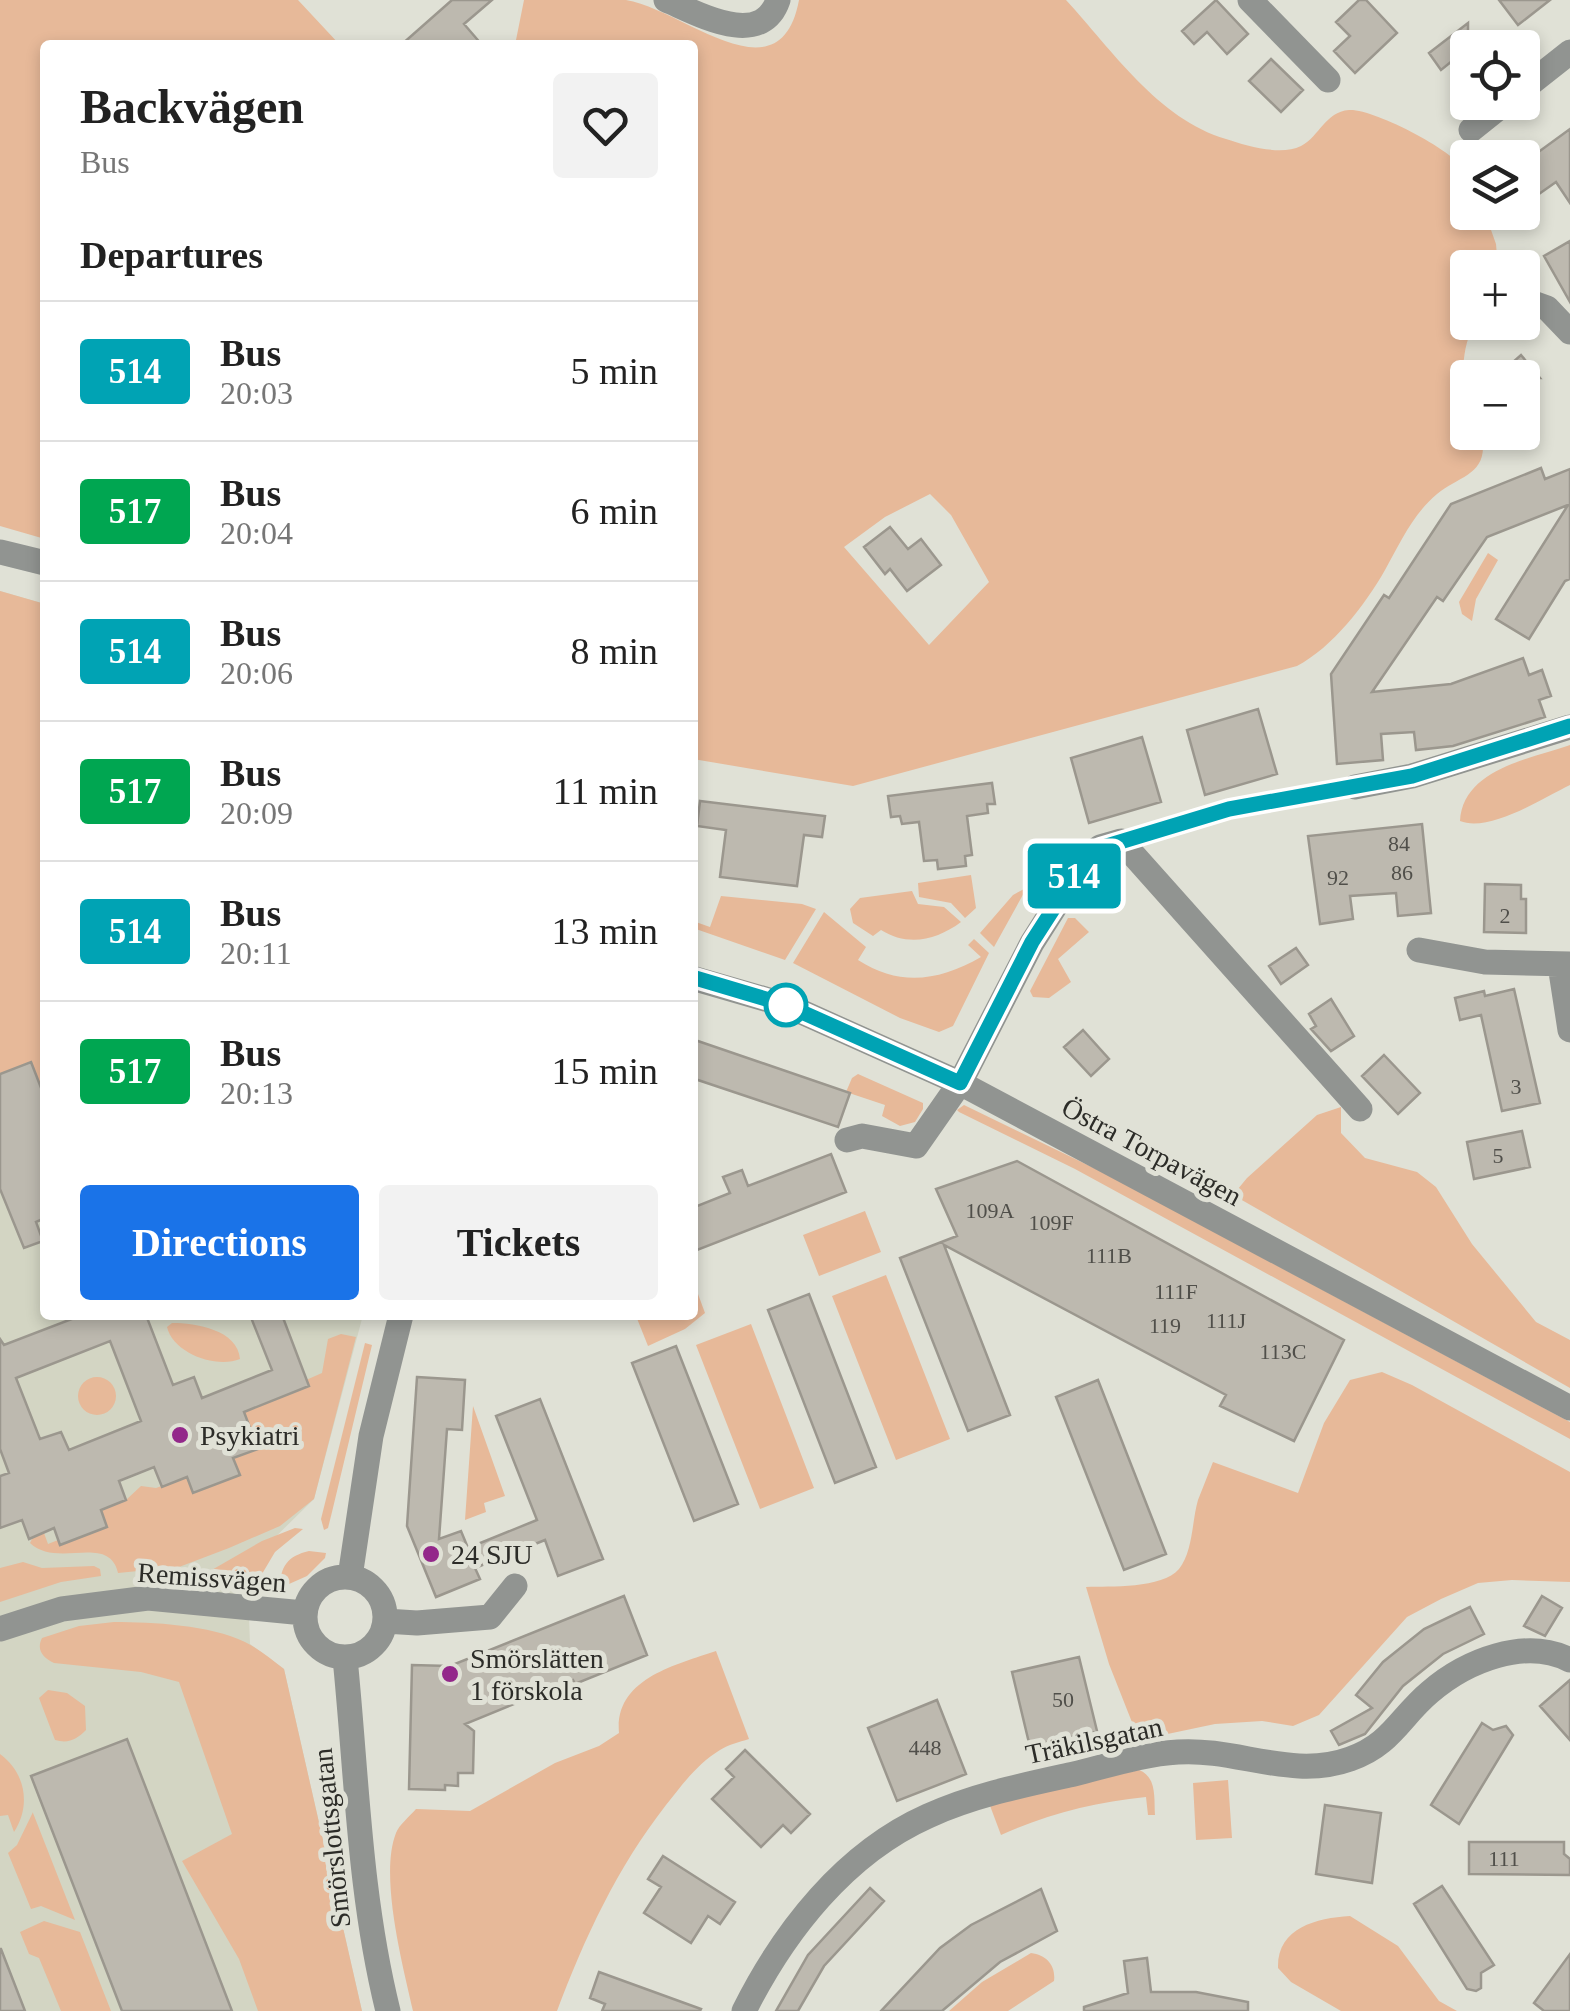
<!DOCTYPE html>
<meta charset="utf-8">
<style>
:root{--surface:#fff;--page:#f2f2f2;--text:#222;--muted:#767676;--line:#e0e0e0;--accent:#1a73e8}
body{margin:0;font-family:"Times New Roman",serif;background:var(--page);color:var(--text);height:100vh;display:flex;flex-direction:column;font-size:38px;white-space:nowrap}
*{box-sizing:border-box;margin:0}
p{font-size:32px;color:var(--muted)}
.icon{flex:none;width:55px;height:55px;fill:none;stroke:currentColor;stroke-width:2;stroke-linecap:round;stroke-linejoin:round}
.map{position:relative;flex:1;overflow:hidden}
.side{position:absolute;left:40px;top:40px;width:658px;height:1280px;display:flex;flex-direction:column;background:var(--surface);border-radius:10px;box-shadow:0 5px 15px #0003}
.side>*{flex:none}
.badge{padding:0 20px;border-radius:8px;font-size:35px;line-height:65px}
.tools{position:absolute;left:1450px;top:30px;display:grid;gap:20px}
.tools a{display:grid;place-items:center;width:90px;height:90px;border-radius:10px;background:var(--surface);box-shadow:0 5px 15px #0003;font-size:50px}
.map>.badge{position:absolute;translate:-50% -50%;box-shadow:0 0 0 5px #fff}
h2{padding:0 40px;font-size:38px;line-height:90px}
.round{display:grid;place-items:center;flex:none;width:105px;height:105px;border-radius:10px;background:var(--page)}
.headline{display:flex;align-items:center;justify-content:space-between;height:170px;padding:0 40px}
h1{font-size:48px;font-weight:700;line-height:75px}
.cta{display:flex;gap:20px;margin-top:auto;padding:20px 40px}
.cta a{flex:1;height:115px;border-radius:10px;background:var(--accent);color:#fff;font-size:40px;font-weight:700;line-height:115px;text-align:center}
.cta a+a{background:var(--page);color:var(--text)}
ul{padding:0;list-style:none}
li{display:flex;align-items:center;gap:30px;height:140px;padding:0 40px;border-top:2px solid var(--line)}
li div{flex:1}
li b{display:block;font-size:38px}
li em{font-style:normal}
li .badge{min-width:110px;font-weight:700;text-align:center}
.map>svg:first-child{display:block}
.built{fill:#d3d5c3}
.green{fill:#e7b999;fill-rule:evenodd}
.building{fill:#bdb9af;stroke:#9b978e;stroke-width:2.5;fill-rule:evenodd}
.lines{fill:none;stroke-linecap:round;stroke-linejoin:round}
.minor{stroke:#919491;stroke-width:25}
.line-casing{stroke:#fff;stroke-width:22}
.line{stroke:#00a3b4;stroke-width:15}
.stop-dot{fill:#fff;stroke:#00a3b4;stroke-width:5}
.poi-dot{fill:#93278a;stroke:#e0e1d6;stroke-width:4}
.labels{text-anchor:middle;stroke-width:10;stroke-linejoin:round;paint-order:stroke}
.number-label{font-size:22px;fill:#504f4a}
.street-label{font-size:28px;fill:#2c2c28;stroke:#e0e1d6}
.poi-label{font-size:28px;fill:#2c2c28;stroke:#e0e1d6;text-anchor:start}
</style>
<div class="map">
<svg width="1570" height="2011" viewBox="0 0 1570 2011">
<rect width="100%" height="100%" fill="#e0e1d6"/>
<path class="built" d="M0,591L45,604V1315H363L314,1499L247,1565L250,1644L284,1669L362,2011H0Z"/>
<path class="green" d="M0,0H298L340,45H45V539L0,526Z
M524,0C556,0 594,0 626,0C683,9 780,102 799,0H1066C1112,50 1158,119 1226,139C1247,146 1281,156 1301,146C1320,136 1325,112 1349,110C1372,108 1459,152 1467,174C1471,184 1467,202 1468,212L1485,213L1496,244L1498,267L1468,268V322L1474,323C1455,366 1467,389 1468,432L1481,433C1491,474 1461,475 1437,494C1413,514 1400,543 1385,570C1365,605 1333,647 1297,666L853,786L693,759L692,45H515ZM930,494L951,515L989,582L929,645L844,547L885,517Z
M1488,553L1498,560L1476,599L1472,621L1462,614L1459,602Z
M0,591L45,604V1098L0,1074Z
M1570,745V785C1543,798 1489,833 1460,821C1463,769 1530,759 1570,745Z
M971,875L976,908L965,918L951,903L919,897L918,883Z
M1024,889L1025,891L994,947L980,933L1013,895Z
M912,891L918,904L944,907L961,922C937,940 908,947 881,930L873,936L853,923L850,909L860,898Z
M721,896L802,904L816,909L785,960L693,928V921L710,927Z
M824,912L866,947L858,960C900,987 939,981 981,957L968,945L974,939L989,953L953,1026L939,1032L900,1018L793,963Z
M1068,918H1075L1089,932L1058,959L1071,982L1049,998L1033,997L1030,991Z
M858,1074L923,1103V1109L915,1122L900,1126L882,1116L885,1105L846,1092L852,1078Z
M964,1105L1100,1171L1570,1422V1439L1075,1169L959,1112L957,1110Z
M1341,1107V1133L1365,1158L1417,1172L1436,1187L1472,1244L1536,1322L1570,1340V1388L1233,1195L1247,1178L1317,1115Z
M865,1211L881,1252L819,1276L803,1235Z
M886,1275L950,1439L896,1460L832,1296Z
M693,1293L698,1294L705,1313L685,1329L648,1346L636,1316L692,1315Z
M172,1323C196,1323 238,1330 240,1359C216,1369 173,1353 167,1327Z
M751,1324L814,1488L760,1509L696,1345Z
M341,1334L356,1337L314,1499L280,1526L229,1548L179,1567L118,1573C109,1533 57,1569 30,1543L33,1537L44,1533L48,1544L58,1540L61,1545L107,1527L100,1510L126,1500L141,1486L156,1488L187,1477L194,1493L239,1475L233,1458L258,1448L244,1412L308,1387L306,1380L322,1373L328,1339Z
M365,1343L372,1345L332,1512L328,1528L324,1530L321,1519Z
M1382,1372L1412,1385L1570,1472V1582L1512,1580L1478,1583L1441,1599L1407,1617L1319,1715L1293,1726L1262,1721L1215,1724L1139,1740L1109,1664L1086,1587C1110,1586 1162,1589 1179,1569C1193,1552 1192,1520 1198,1500C1203,1487 1208,1475 1213,1462L1298,1493L1324,1423L1350,1380Z
M78 1396a19 19 0 1 1 38 0a19 19 0 1 1-38 0Z
M473,1406L505,1496L484,1503L486,1512L465,1520Z
M295,1528L303,1529L275,1552L259,1579L227,1582L209,1576L210,1571L262,1541Z
M309,1551L326,1553L325,1558L307,1576L280,1588C280,1566 288,1556 309,1551Z
M23,1562L42,1568L94,1566L100,1569L101,1576L61,1582L0,1602V1568Z
M114,1622C153,1622 210,1625 245,1642C259,1649 272,1660 284,1669L362,2011H258L239,1959L182,1861L232,1834L179,1682L141,1672L54,1663C43,1658 36,1650 42,1638L79,1626Z
M716,1651L749,1739C739,1742 728,1745 720,1750C697,1764 682,1785 666,1805C617,1868 585,1937 557,2011H413C403,1966 379,1876 396,1833C399,1825 410,1816 416,1809L470,1811L555,1763L599,1746L619,1733C614,1679 675,1665 716,1651Z
M48,1690L67,1693L85,1706L86,1730C77,1739 69,1744 55,1740L39,1698Z
M0,1754C26,1773 31,1806 14,1832L8,1815L0,1816Z
M1139,1770C1157,1777 1154,1798 1155,1815H1148L1146,1797C1095,1802 1048,1814 1001,1835L989,1803Z
M1228,1780L1232,1838L1196,1840L1193,1783Z
M33,1812V1813L75,1920L41,1906L31,1909L8,1853L17,1845Z
M1350,1916L1398,1946L1439,2001L1457,2011H1341L1291,1982L1278,1968C1277,1928 1316,1918 1350,1916Z
M44,1921L80,1932L111,2011H61L39,1958L29,1954L20,1932Z
M1031,1953C1047,1955 1056,1966 1054,1981L1008,2011H949L982,1982Z"/>
<path class="building" d="M452,0H492L464,24L482,45H401Z
M1216,0L1248,34L1227,54L1207,32L1194,44L1182,31Z
M1359,0H1366L1397,33L1355,73L1334,51L1350,36L1336,22Z
M1499,0H1550L1518,25Z
M1468,23V32L1480,48H1468V81L1452,61L1441,70L1429,53Z
M1271,59L1303,90L1281,112L1249,81Z
M1570,129V203L1556,182L1522,206V164Z
M1570,241V302L1544,256Z
M1521,355L1540,378H1495Z
M1541,468L1545,479L1570,469V579L1565,581L1529,639L1496,619L1568,505L1487,537L1443,601L1437,597L1372,692L1451,684L1523,658L1529,675L1542,670L1551,696L1539,700L1545,717L1453,746L1416,750L1414,732L1381,734L1383,760L1337,764L1331,674L1384,595L1389,598L1451,504Z
M890,527L908,549L921,539L941,565L907,591L890,569L885,574L864,547Z
M1258,709L1277,774L1205,795L1187,730Z
M1142,737L1161,802L1089,823L1071,758Z
M992,783L995,804H987L988,813L967,816L972,855L965,856L966,866L938,869L937,860L924,861L919,822L902,824L900,816L891,817L888,796Z
M700,801L825,816L822,837L804,835L797,886L720,877L726,830L697,826Z
M1422,824L1431,913L1398,916L1396,893L1350,896L1353,919L1320,924L1308,836Z
M1485,884L1521,885V899H1526V933L1484,932Z
M1296,948L1308,965L1281,984L1269,966Z
M1514,989L1540,1103L1502,1111L1481,1015L1460,1020L1455,998L1484,991L1485,996Z
M1331,999L1354,1036L1331,1051L1311,1029L1316,1026L1309,1014Z
M1083,1030L1109,1059L1091,1076L1064,1047Z
M692,1039L850,1093L838,1127L692,1078Z
M1384,1055L1420,1093L1398,1114L1362,1076Z
M31,1062L45,1098V1218L36,1222L43,1241L24,1248L0,1189V1074Z
M1522,1131L1530,1167L1474,1179L1467,1142Z
M831,1154L846,1192L692,1252V1208L730,1193L723,1177L742,1170L748,1186Z
M1017,1161L1344,1340L1294,1441L1220,1406L1226,1395L944,1245L1010,1415L968,1431L900,1258L957,1236L936,1189Z
M809,1294L876,1467L835,1483L768,1310Z
M82,1315H146L173,1385L194,1377L202,1398L272,1370L250,1315H282L309,1386L244,1412L258,1449L233,1458L240,1475L193,1493L187,1477L162,1487L154,1467L119,1481L126,1500L101,1510L107,1527L60,1545L54,1528L29,1539L22,1520L0,1528V1476L9,1473L0,1449V1339L4,1345ZM110,1341L141,1421L69,1450L61,1432L40,1439L16,1378Z
M676,1346L738,1504L694,1521L632,1363Z
M417,1377L465,1380L462,1430L447,1429L439,1539L461,1531L468,1548L537,1520L496,1416L540,1399L603,1559L558,1576L545,1540L475,1568L480,1579L436,1597L407,1526Z
M1098,1380L1166,1554L1124,1570L1056,1397Z
M624,1596L647,1655L575,1684L573,1680L465,1724L474,1731L473,1773H458V1786L445,1785V1790L409,1789L412,1665L450,1666Z
M1542,1596L1562,1608L1545,1636L1524,1626Z
M1470,1607L1484,1634L1443,1654L1403,1686L1365,1734L1339,1745L1331,1731L1372,1708L1356,1695L1383,1662L1424,1629Z
M1079,1657L1097,1731L1030,1747L1012,1672Z
M1570,1680V1740L1540,1706Z
M937,1700L966,1774L897,1801L868,1728Z
M1482,1723L1493,1730L1506,1726L1513,1735L1459,1824L1431,1805Z
M127,1739L232,2011H122L31,1776Z
M745,1750L810,1814L791,1833L783,1825L761,1847L712,1799L734,1777L726,1769Z
M1325,1805L1381,1813L1372,1883L1316,1874Z
M1469,1842H1564V1854L1570,1859V1875L1469,1874Z
M663,1856L735,1902L720,1924L708,1916L691,1943L644,1913L661,1887L648,1879Z
M1442,1886L1494,1965L1481,1973V1988L1476,1991L1467,1989L1414,1904Z
M870,1888L884,1901L824,1966L798,2011H776L808,1955Z
M1041,1889L1057,1931L1000,1962L942,2011H881L940,1948L971,1925Z
M0,1949H1L25,2011H0Z
M1570,1954V2011H1544L1534,2003Z
M1147,1958L1151,1992H1196L1248,2002V2011H1084V2007L1128,1993L1124,1961Z
M599,1972L701,2009L700,2011H602L605,2004L590,1998Z"/>
<g class="lines">
<path class="minor" d="M666,0C697,13 761,50 778,0
M1250,0L1328,80
M1522,90L1570,52
M1471,130L1506,102
M1522,299L1547,308L1570,332
M0,552L45,563
M1355,787L1412,776L1570,727
M1419,950L1485,962L1570,964
M1560,965L1570,1030
M692,978L786,1005L960,1083L1570,1408
M847,1140L862,1136L916,1146L960,1083L1032,943L1086,858L1100,847L1121,841L1360,1109
M305 1617a40 40 0 1 1 80 0a40 40 0 1 1-80 0Z
M350,1577L371,1436L401,1315
M385,1621L417,1623L490,1617L515,1586
M0,1629L62,1609L148,1598L304,1613
M345,1658C357,1777 359,1894 388,2011
M744,2011C784,1931 845,1853 928,1816C974,1795 1024,1785 1074,1774C1107,1766 1143,1754 1178,1752C1237,1748 1292,1780 1350,1759C1391,1745 1400,1717 1430,1692C1466,1661 1525,1637 1570,1660"/>
</g>
<g class="lines">
<g class="line-casing">
<path id="line" d="M692,977L786,1005L960,1083L1032,942L1086,858L1100,848L1229,809L1412,776L1570,726"/>
</g>
<use href="#line" class="line"/>
</g>
<circle class="stop-dot" cx="786" cy="1005" r="20"/>
<g class="poi-dot">
<circle cx="180" cy="1435" r="10"/>
<circle cx="431" cy="1554" r="10"/>
<circle cx="450" cy="1674" r="10"/>
</g>
<g class="labels">
<g class="number-label">
<text x="1399" y="851">84</text>
<text x="1402" y="880">86</text>
<text x="1338" y="885">92</text>
<text x="1505" y="923">2</text>
<text x="1516" y="1094">3</text>
<text x="1498" y="1163">5</text>
<text x="990" y="1218">109A</text>
<text x="1051" y="1230">109F</text>
<text x="1109" y="1263">111B</text>
<text x="1176" y="1299">111F</text>
<text x="1226" y="1328">111J</text>
<text x="1165" y="1333">119</text>
<text x="1283" y="1359">113C</text>
<text x="1063" y="1707">50</text>
<text x="925" y="1755">448</text>
<text x="1504" y="1866">111</text>
</g>
<g class="street-label">
<text transform="translate(1152 1151) rotate(28)" y="10">Östra Torpavägen</text>
<text transform="translate(212 1577) rotate(4)" y="10">Remissvägen</text>
<text transform="translate(1094 1740) rotate(-12)" y="10">Träkilsgatan</text>
<text transform="translate(331 1838) rotate(-96)" y="10">Smörslottsgatan</text>
</g>
<g class="poi-label">
<text x="200" y="1445">Psykiatri</text>
<text x="451" y="1564">24 SJU</text>
<text x="470" y="1668">Smörslätten<tspan x="470" dy="32">1 förskola</tspan></text>
</g>
</g>
</svg>
<div class="tools">
<a><svg class="icon" aria-label="locate" viewBox="0 0 24 24"><circle cx="12" cy="12" r="6"/><path d="M12 2v4M12 18v4M2 12h4M18 12h4"/></svg></a>
<a><svg class="icon" aria-label="layers" viewBox="0 0 24 24"><path d="M12 4l9 5-9 5-9-5zM3 14l9 5 9-5"/></svg></a>
<a>+</a>
<a>−</a>
</div>
<b class="badge" style="left:1074px;top:876px;background:#00a3b4;color:#fff">514</b>
<section class="side">
<div class="headline"><div><h1>Backvägen</h1><p>Bus</p></div><a class="round"><svg class="icon" aria-label="heart" viewBox="0 0 24 24"><path d="M12 20l-8-8c-3-5 5-10 8-4 3-6 11-1 8 4z"/></svg></a></div>
<h2>Departures</h2>
<ul>
<li><span class="badge" style="background:#00a3b4;color:#fff">514</span><div><b>Bus</b><p>20:03</p></div><em>5 min</em></li>
<li><span class="badge" style="background:#00a651;color:#fff">517</span><div><b>Bus</b><p>20:04</p></div><em>6 min</em></li>
<li><span class="badge" style="background:#00a3b4;color:#fff">514</span><div><b>Bus</b><p>20:06</p></div><em>8 min</em></li>
<li><span class="badge" style="background:#00a651;color:#fff">517</span><div><b>Bus</b><p>20:09</p></div><em>11 min</em></li>
<li><span class="badge" style="background:#00a3b4;color:#fff">514</span><div><b>Bus</b><p>20:11</p></div><em>13 min</em></li>
<li><span class="badge" style="background:#00a651;color:#fff">517</span><div><b>Bus</b><p>20:13</p></div><em>15 min</em></li>
</ul>
<div class="cta"><a>Directions</a><a>Tickets</a></div>
</section>
</div>
